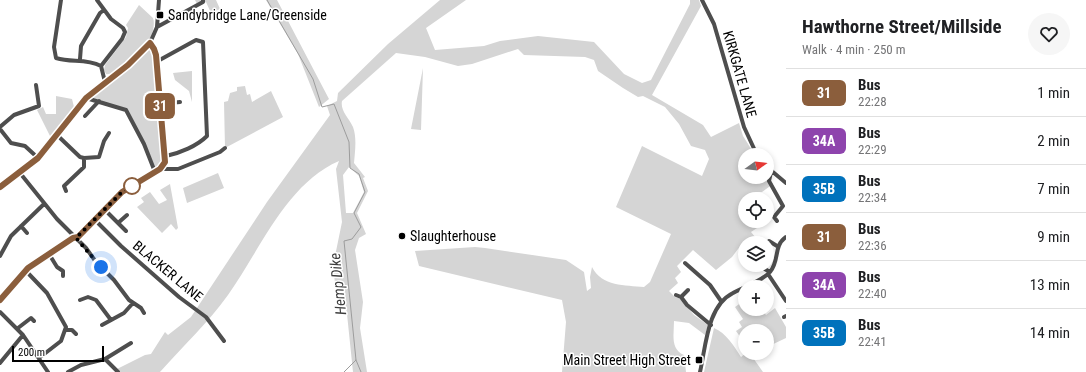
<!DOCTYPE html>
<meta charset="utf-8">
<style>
:root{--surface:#fff;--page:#f6f6f6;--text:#202124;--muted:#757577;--line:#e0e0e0}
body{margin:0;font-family:"Roboto Condensed",sans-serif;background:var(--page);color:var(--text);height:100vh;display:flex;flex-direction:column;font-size:15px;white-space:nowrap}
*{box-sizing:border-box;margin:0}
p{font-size:13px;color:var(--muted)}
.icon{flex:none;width:22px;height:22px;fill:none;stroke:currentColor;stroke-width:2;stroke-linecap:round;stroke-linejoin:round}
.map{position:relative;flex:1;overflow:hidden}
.details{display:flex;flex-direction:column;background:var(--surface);width:300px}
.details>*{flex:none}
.badge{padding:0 8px;border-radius:6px;font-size:14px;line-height:26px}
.needle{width:26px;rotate:75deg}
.fabs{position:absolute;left:738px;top:148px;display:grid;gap:8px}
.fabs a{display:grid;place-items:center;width:36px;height:36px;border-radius:50%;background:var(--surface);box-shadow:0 2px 6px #0003;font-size:20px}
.scale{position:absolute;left:12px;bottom:10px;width:92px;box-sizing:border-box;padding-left:4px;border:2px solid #000;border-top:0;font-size:11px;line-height:14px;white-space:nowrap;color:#000;-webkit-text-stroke:3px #fff;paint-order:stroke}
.you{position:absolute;width:20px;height:20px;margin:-10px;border:3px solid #fff;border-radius:50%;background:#1a73e8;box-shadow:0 0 0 6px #1a73e833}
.map>.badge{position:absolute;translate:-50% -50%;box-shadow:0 0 0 2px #fff}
.round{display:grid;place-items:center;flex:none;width:42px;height:42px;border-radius:21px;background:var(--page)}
.summary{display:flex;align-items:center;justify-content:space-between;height:68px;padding:0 16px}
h1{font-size:19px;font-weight:700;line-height:30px}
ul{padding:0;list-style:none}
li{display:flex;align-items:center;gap:12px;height:48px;padding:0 16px;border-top:1px solid var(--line)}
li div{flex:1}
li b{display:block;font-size:15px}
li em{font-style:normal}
li .badge{min-width:44px;font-weight:700;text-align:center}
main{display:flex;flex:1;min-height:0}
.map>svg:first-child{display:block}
.green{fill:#d5d5d5;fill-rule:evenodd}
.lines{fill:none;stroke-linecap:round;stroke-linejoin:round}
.stream{stroke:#9c9c9c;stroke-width:1}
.minor{stroke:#4e4e4e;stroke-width:4}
.line-casing{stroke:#fff;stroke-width:9}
.line{stroke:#8b5e3c;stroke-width:6}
.walk{stroke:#000;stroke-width:4;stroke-dasharray:0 7.2}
.poi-dot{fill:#000;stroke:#fff;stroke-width:1.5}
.stop-dot{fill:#fff;stroke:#8b5e3c;stroke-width:2}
.labels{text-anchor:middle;stroke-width:3;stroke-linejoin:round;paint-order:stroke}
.poi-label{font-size:14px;fill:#000;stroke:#fff;text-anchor:start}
.street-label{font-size:14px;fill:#000;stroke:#fff}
.water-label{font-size:15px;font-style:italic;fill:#3d3d3d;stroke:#fff}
</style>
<main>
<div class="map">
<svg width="786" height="372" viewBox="0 0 786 372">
<rect width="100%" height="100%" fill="#fff"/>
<path class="green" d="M195,0H216L220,9L211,13L206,2L198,6Z
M266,0H277L329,99L319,107L298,54Z
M440,0H466L426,28L435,50L484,46L500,41L538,36L594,42L624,74L642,83L651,80L690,4V0H699L701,6L652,95L703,125L711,137L739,123L743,136L755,155H745V177H767V175L773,184L762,192H757L751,199H745V206L738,213L745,219V221H748L757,228L751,232L756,238L744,241L732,257L716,270L693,250L677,266L681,272L675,278L678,283L669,291L675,297L679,298L694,315L708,325L705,335L689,323L674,321C674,334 670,349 684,355L686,372H562L566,322L562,300L419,266L415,251L475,247L485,248L566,260L584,272L587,291L591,288L590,277L592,267C602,287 625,285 644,287L650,282L671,234L616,207L642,146L702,176L709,159L705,150L691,146L679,124L665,107L643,96L638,97L623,88L598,71L594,60L585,57L524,55L518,49L472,64L458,66L425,57L396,53L342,101C340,111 349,118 353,127C357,138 355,151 354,163L365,177L363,178L368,191L357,213L366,234L359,238L355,250L363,302L360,328L367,372H353L347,314L345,302L335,283L333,266L342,222L336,169L339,161C286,184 260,250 228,295C208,323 183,346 160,372H120L117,369L145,355L151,354L165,332L168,335L191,317L267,202L330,115L327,106L337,101L338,93L388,44ZM349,167L359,176L364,192L353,213H346L343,175Z
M139,5L153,18C155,23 153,32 151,37C147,46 115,77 106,74L104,70L105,65L126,37L128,28L126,25Z
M150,43L153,46L166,156L155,172L126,110L86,98L128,65Z
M423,68L421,130L411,129Z
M192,71V102L189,91L175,80L173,73Z
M245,86L247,95L250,94L252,102L271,91L283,117L225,148L224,102L228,101L230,93L237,91V87Z
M56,96L72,99L74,107L51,138L37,110L43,107L46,114H56Z
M218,173L224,188L187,203L183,188Z
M170,184L178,228L176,230L171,224L162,233L137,207L144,202L141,198L150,192L159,204L167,200L160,190Z
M745,300V309H762L766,315L775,308L786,327V338L767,347V331H745V344L736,331L742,327L739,322L743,319L735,307Z
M714,328C726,333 734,346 741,357L746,353H755L751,355L763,372H704Z"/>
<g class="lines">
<path class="stream" d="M267,0L313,79L322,107L334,104L349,142L350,168L359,174L365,192L354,213L361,227L352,239L344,241L356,360L344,372
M356,360L361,372"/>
<path class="minor" d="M61,0L54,47L56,58C72,63 85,58 101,66
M97,0L111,19L123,28L125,32L122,39L101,66L105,82
M702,0L714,24L744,127L757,155
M157,27L203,2V0
M80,59L81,46L100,13L104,10
M156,62L196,40L203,42L207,136C197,146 180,153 166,156
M86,98L126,110L144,144L155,172
M160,104L180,102
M85,116L99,101
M0,127L14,115L39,106L36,85
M0,129L11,143L25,146L38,158
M57,135L80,157L84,158
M84,158L99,157L104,141L109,133
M767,167L786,183
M160,169H178L220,152L225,148
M771,172L769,181L783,206L774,217L777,221
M20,173L57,219L86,248L96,262L114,280L129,300L141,308L144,313
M0,187L38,158L86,98L128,65L150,43L157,27L159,0
M66,191L64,186L84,167V158
M105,210L126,231
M95,220L121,246L179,297L206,317L224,341
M118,223L127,215
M21,226L27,233
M769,241L777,246
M49,254L57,267L63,271V276
M0,256L11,236L44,204
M685,263L710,285L721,301
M758,265L770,272
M26,271L47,293L66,327L61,341L39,358
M768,274L786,301
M676,295L681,297L688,290
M681,297L687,305L711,325
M0,300L28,268L73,238L78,237L122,192L160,169L165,162L155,51L150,43
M80,300L88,297L96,300L111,320
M0,312L23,335L48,372
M784,317L786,316
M102,325L124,313L133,303
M18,328L31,318L34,321
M66,330H72L76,334
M105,359L118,372
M0,363L23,335
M68,372L81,365L105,359L131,343
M700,372C706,346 707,306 733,293C745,286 761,282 770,272C780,260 773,246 786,237"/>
</g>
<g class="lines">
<g class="line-casing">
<path id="line" d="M0,187L38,158L86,98L128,65L150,43L154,49L156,55L165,162L160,169L122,192L78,237L73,238L28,268L0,300"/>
</g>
<use href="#line" class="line"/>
<path class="walk" d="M101,267L76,238L122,192L132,186"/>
</g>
<g class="poi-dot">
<rect x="156" y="11" width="8" height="8" rx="2"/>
<circle cx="402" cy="236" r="4"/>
<rect x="695" y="356" width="8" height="8" rx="2"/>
</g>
<circle class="stop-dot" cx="132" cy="186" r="8"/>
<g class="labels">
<g class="poi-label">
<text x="168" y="20">Sandybridge Lane/Greenside</text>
<text x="410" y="241">Slaughterhouse</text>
<text x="691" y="365" text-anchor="end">Main Street High Street</text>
</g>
<g class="street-label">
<text transform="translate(740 74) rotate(74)" y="5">KIRKGATE LANE</text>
<text transform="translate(168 271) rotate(40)" y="5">BLACKER LANE</text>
</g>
<g class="water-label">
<text transform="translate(338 284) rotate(-96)" y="5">Hemp Dike</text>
</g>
</g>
</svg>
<div class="fabs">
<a><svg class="needle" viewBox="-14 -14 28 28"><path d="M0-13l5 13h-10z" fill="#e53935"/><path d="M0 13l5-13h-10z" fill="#757577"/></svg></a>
<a><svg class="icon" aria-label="locate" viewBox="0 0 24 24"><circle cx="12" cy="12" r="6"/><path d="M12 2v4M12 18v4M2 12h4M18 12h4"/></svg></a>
<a><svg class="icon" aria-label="layers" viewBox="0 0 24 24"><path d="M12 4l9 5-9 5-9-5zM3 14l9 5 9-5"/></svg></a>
<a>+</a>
<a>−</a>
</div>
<div class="scale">200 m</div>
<div class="you" style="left:101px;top:267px"></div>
<b class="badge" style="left:160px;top:106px;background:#8b5e3c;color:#fff">31</b>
</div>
<section class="details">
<div class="summary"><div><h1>Hawthorne Street/Millside</h1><p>Walk · 4 min · 250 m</p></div><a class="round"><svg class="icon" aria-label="heart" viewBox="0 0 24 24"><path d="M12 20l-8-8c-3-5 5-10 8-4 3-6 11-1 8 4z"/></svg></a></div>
<ul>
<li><span class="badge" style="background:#8b5e3c;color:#fff">31</span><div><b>Bus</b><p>22:28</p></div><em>1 min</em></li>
<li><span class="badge" style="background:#8e44ad;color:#fff">34A</span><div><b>Bus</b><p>22:29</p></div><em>2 min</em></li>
<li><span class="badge" style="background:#0072bc;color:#fff">35B</span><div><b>Bus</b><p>22:34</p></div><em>7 min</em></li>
<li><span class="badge" style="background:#8b5e3c;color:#fff">31</span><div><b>Bus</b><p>22:36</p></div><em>9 min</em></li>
<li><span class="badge" style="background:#8e44ad;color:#fff">34A</span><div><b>Bus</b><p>22:40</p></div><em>13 min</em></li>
<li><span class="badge" style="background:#0072bc;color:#fff">35B</span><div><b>Bus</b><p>22:41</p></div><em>14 min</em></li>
</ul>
</section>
</main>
